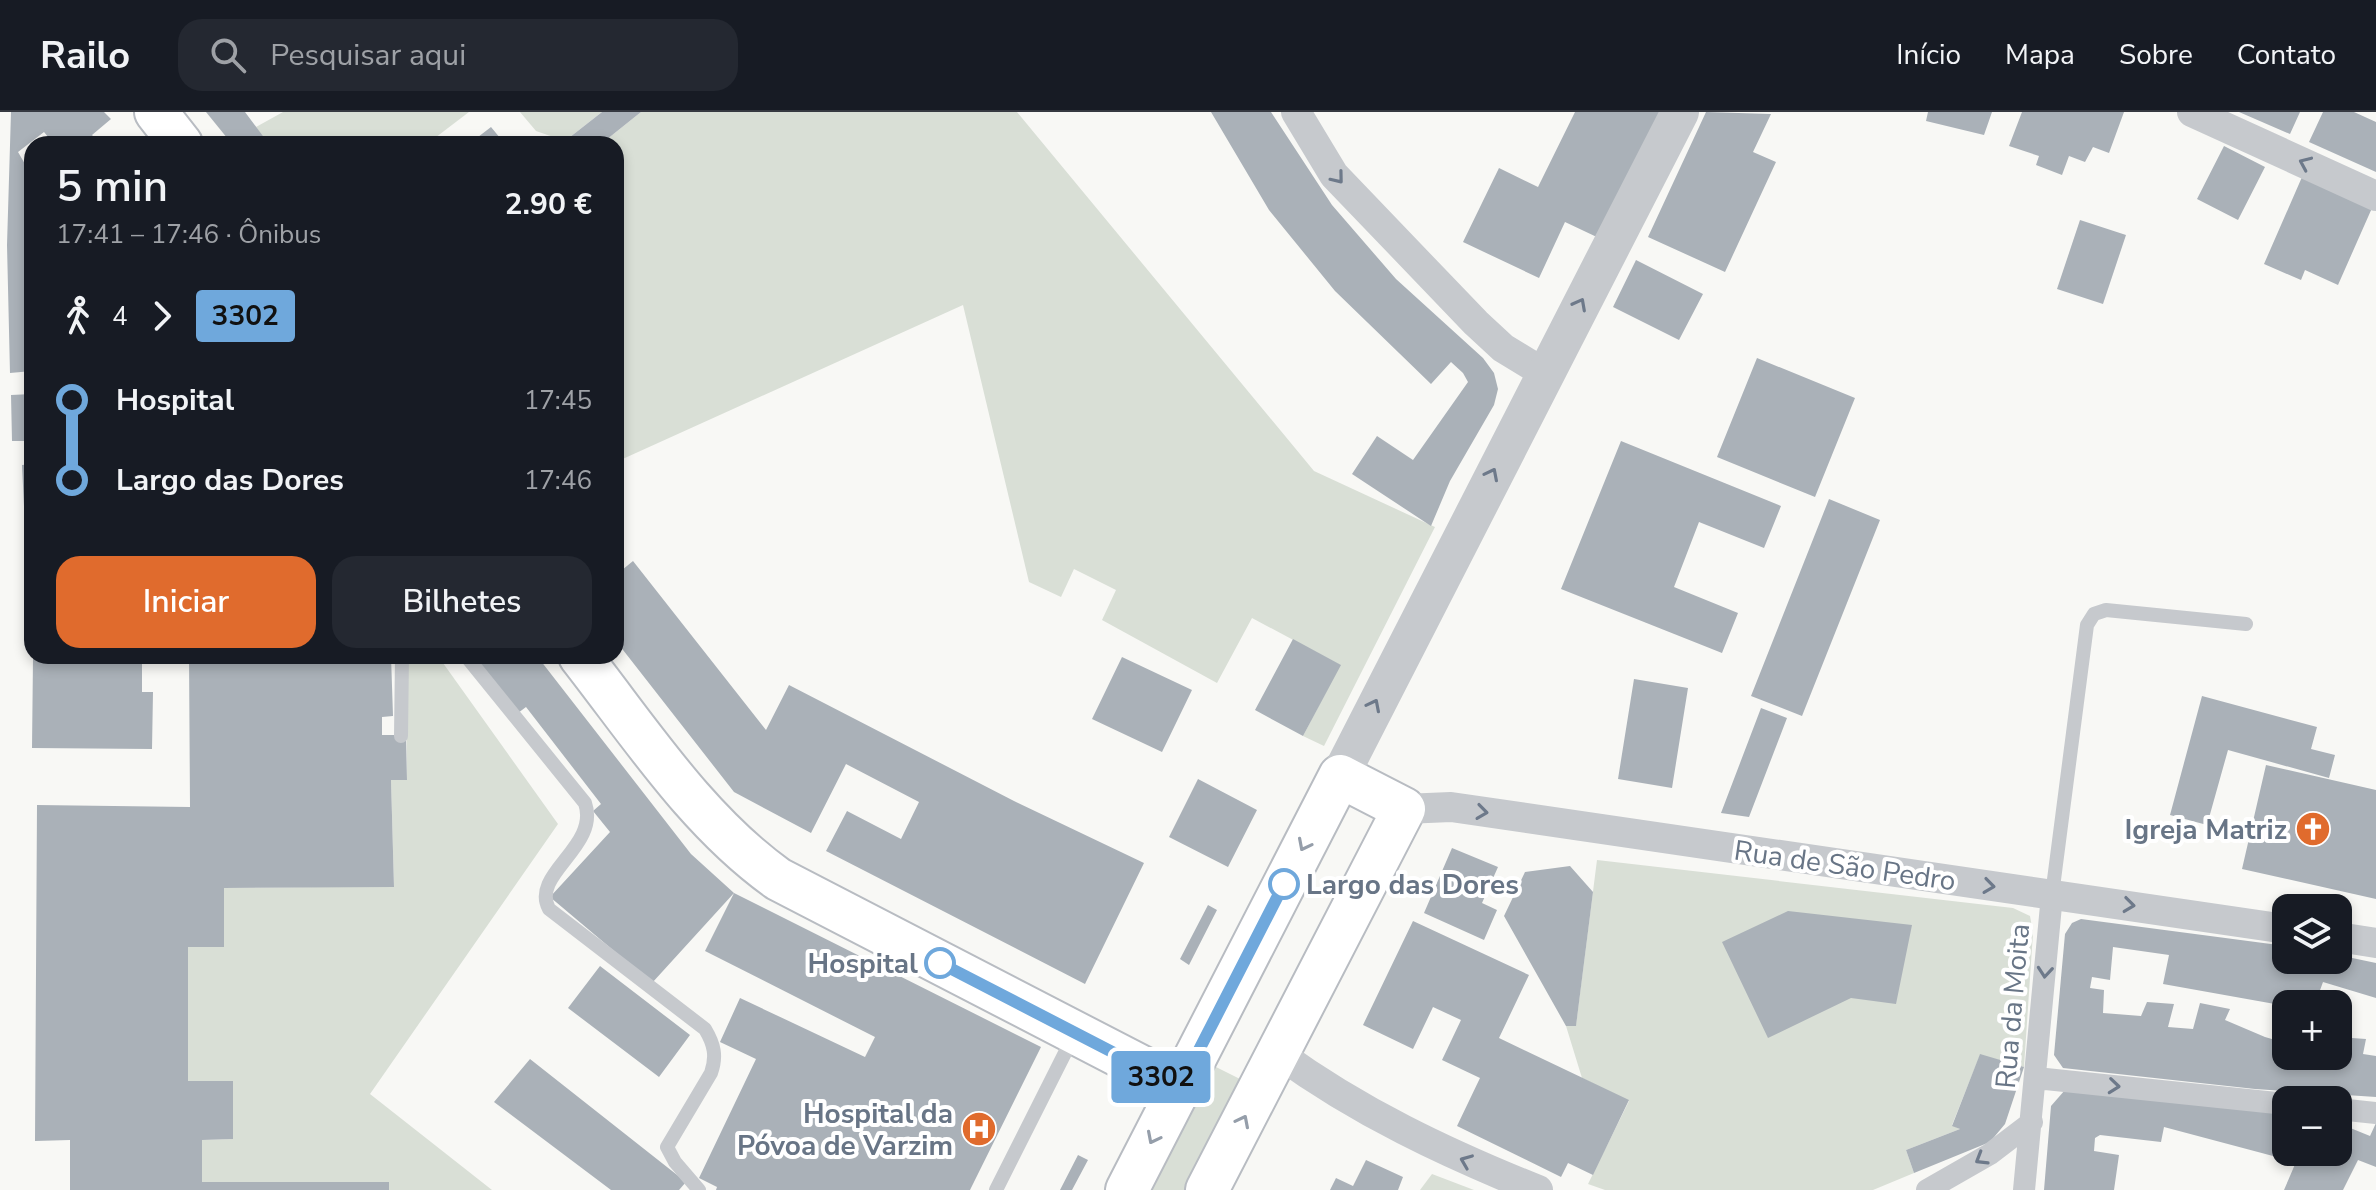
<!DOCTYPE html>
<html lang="pt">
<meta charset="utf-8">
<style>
:root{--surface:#171b24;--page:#242831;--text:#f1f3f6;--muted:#9ea1a6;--line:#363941;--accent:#e06b2d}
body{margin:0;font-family:"Nunito Sans",sans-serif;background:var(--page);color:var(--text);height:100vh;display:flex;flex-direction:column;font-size:30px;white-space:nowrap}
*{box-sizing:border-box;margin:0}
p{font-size:26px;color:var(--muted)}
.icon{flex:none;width:44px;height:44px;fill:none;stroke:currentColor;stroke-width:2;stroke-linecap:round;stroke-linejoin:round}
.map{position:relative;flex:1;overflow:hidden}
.panel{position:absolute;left:24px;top:24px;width:600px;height:528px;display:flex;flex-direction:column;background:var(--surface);border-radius:24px;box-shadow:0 4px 12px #0003}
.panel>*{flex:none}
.badge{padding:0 16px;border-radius:6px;font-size:28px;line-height:52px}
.fabs{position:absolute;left:2272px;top:782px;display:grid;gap:16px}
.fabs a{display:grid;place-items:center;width:80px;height:80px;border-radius:16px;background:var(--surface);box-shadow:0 4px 12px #0003;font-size:40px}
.map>.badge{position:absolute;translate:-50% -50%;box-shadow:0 0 0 4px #fff}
.legs{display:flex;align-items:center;gap:12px;height:88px;padding:0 32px;font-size:26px}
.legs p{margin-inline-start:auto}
.head{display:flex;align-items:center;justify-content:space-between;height:136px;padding:0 32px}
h1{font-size:44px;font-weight:600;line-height:60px}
.primary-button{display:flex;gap:16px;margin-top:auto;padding:16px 32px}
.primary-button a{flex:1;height:92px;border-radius:24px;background:var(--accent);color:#fff;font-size:32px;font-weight:600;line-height:92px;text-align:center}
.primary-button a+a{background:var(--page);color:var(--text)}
ul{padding:0 32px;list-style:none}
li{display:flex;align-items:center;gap:28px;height:80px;font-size:30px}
li i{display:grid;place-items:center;width:12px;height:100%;margin:0 10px;background:currentColor}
li i::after{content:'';width:20px;height:20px;margin:-10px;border:6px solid;border-radius:50%;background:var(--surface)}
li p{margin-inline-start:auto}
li:first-child i{background:linear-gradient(#0000 50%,currentColor 0)}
li:last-child i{background:linear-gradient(currentColor 50%,#0000 0)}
header{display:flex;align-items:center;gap:48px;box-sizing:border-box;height:112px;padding:0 40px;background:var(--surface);border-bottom:2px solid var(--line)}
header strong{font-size:38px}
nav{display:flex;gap:44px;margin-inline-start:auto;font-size:28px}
.search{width:560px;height:72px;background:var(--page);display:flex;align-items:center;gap:20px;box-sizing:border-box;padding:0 28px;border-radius:24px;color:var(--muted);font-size:30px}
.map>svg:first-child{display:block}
.green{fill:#d9dfd6}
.building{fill:#aab1b8}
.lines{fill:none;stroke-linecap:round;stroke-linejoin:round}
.secondary-casing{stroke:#b8bcc2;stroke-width:46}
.service{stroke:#c6c9cd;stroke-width:14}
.pedestrian{stroke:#c6c9cd;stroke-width:22}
.minor{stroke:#c6c9cd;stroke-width:30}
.tertiary{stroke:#c6c9cd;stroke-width:38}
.secondary{stroke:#fff;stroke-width:42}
.oneway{stroke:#6d798a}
.oneway2{stroke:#959eaa}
.line-1-casing{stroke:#fff;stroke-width:18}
.line-1{stroke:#6fa8dc;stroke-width:12}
.stop-1-dot{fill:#fff;stroke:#6fa8dc;stroke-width:4}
.labels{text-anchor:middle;stroke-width:8;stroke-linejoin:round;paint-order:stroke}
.poi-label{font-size:28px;font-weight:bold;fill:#687586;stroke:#fff;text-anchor:end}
.street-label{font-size:28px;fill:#687586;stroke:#fff}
.stop-label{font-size:28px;font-weight:bold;fill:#687586;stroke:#fff;text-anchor:start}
</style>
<header>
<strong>Railo</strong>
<div class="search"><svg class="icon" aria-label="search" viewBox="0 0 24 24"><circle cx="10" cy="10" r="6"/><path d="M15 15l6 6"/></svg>Pesquisar aqui</div>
<nav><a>Início</a><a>Mapa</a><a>Sobre</a><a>Contato</a></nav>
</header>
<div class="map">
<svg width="2376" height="1078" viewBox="0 0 2376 1078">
<rect width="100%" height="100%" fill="#f8f8f5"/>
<path class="green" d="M283,0H469L427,32H269L256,15Z
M520,0H602L565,29L536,19Z
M641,0H1017L1314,359L1435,415L1324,634L1303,624L1340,553L1252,506L1217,571L1102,508L1116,478L1074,457L1061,485L1029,470L963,193L616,350V168C625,154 626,145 616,131V32H601Z
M406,544H438L558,712L370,982L492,1078H389V1070H202V1028L233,1027V969H188V835H224V776L394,774L391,668H407Z
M1597,748L2013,796L2030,804L2033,821L2024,955L1980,943L1952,1013L1960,1017L1906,1038L1914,1061L1873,1078H1605L1588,1072L1629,989L1582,966L1566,914L1576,913Z
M1208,951L1246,970L1190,1078H1153L1151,1074Z
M1432,1062L1474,1078H1420Z"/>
<path class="building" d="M11,0H104L111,7L92,23L100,32H54L44,20L18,40L32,64V259L10,261L7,133Z
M206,0H245L269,32H232Z
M602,0H641L601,32H567L565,29Z
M1211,0H1271L1332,93L1396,167L1483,246L1494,261L1498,277L1494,293L1450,369L1431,414L1352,362L1377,324L1413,348L1468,270L1463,261L1451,250L1431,272L1335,179L1269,98Z
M1575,0H1665L1601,127L1565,110L1539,166L1463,130L1499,56L1538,75Z
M1706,0L1771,2L1753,40L1776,50L1725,160L1648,125Z
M1928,0H1992L1984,23L1926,9Z
M2022,0H2124L2109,41L2093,35L2085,50L2069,44L2062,63L2036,53L2039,44L2009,34Z
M2239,0H2300L2290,22Z
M2323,0H2354L2376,10V60L2309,30Z
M491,15L505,32H469Z
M2224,34L2265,55L2238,108L2197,87Z
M2302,65L2372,96L2338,173L2305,158L2301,168L2264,152Z
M2080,108L2126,123L2103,192L2057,177Z
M1636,148L1703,182L1679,228L1613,195Z
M1757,246L1855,286L1815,385L1717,345Z
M32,282V329H12L11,283Z
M1621,329L1781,394L1764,436L1699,410L1674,475L1738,501L1722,541L1561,477Z
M32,352V414L25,415L22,353Z
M1829,387L1880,408L1802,604L1751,584Z
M633,449L766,618L789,573L1014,689L1144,751L1085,872L826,739L847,699L901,727L919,690L846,652L811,721L734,680L616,529V463Z
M1293,527L1341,553L1303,624L1255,598Z
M189,544H391L393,604L382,605V623H406L407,668H391L394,775L224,776V835H188V969H233V1027L202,1028V1070H389V1078H70V1028L35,1029L37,693L190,695Z
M474,544H537L691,742L734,781L1041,935L970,1078H716L717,1075L699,1066L756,947L720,930L740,886L865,945L875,925L705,839L734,781L652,871L550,785L610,720L593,699L601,692L526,595L518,601Z
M1122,545L1192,578L1162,640L1092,607Z
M33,546H142V580H153L152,637L32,636Z
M1634,567L1688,576L1672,676L1618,667Z
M2202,584L2317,615L2311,637L2335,643L2329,666L2228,638L2207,713L2170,703Z
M1761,596L1787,606L1749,705L1721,701Z
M2266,653L2376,678V787L2242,757Z
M1198,667L1257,698L1228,755L1169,725Z
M1452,736L1498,755L1482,791L1497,798L1484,828L1424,801Z
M1570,754L1593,780L1576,914H1566L1504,804L1525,760Z
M1208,793L1217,798L1189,853L1180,847Z
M1788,799L1912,813L1896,892L1851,886L1768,926L1722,830Z
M2081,807L2286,834V848H2338V843L2376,851V886L2323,870L2315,892L2286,894L2163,872L2169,843L2113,835L2110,868L2092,865L2090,876L2104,878L2103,901L2141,904L2147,890L2174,892L2168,915L2193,917L2200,891L2230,897L2225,908L2265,925L2282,930L2286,919V944H2338V925L2366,927L2363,942L2376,944V985L2255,977L2063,956L2054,943L2065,822L2072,811Z
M1413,809L1529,863L1499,926L1629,988L1593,1063L1568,1051L1561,1065L1457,1014L1480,966L1442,948L1461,908L1433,895L1413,937L1363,913Z
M600,854L690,923L659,965L568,896Z
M1980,942L2024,955L2005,1012L1990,1030L1914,1061L1906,1038L1960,1017L1952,1014Z
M530,947L686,1070L679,1078H611L494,990Z
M2065,978L2286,999V1040H2338V1011L2370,1024L2376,1011V1055L2358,1048L2343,1078H2284L2296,1050L2164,1015L2161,1030L2100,1023L2095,1026L2094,1039L2119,1043L2114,1078H2044L2051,994Z
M1078,1043L1088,1048L1072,1078H1060Z
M1366,1048L1403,1065L1398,1078H1330L1336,1066L1353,1074Z"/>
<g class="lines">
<g class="secondary-casing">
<path id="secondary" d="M156,0L181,32
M580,544C641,622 697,709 778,767L1180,975
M1127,1078L1340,664L1404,697L1207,1078"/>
</g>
<path class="service" d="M466,544L585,691C600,735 530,762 549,797L705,917C714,932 717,944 711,961L667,1035L675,1050L699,1078
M401,624L402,544
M2052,783L2087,513L2094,502L2106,498L2246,512
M996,1078L1073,925"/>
<path class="pedestrian" d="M2036,966L2286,992
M2338,997L2376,1001
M1927,1078L1990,1042L2032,1010
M2024,1078L2052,783"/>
<path class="minor" d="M1296,0L1334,63L1476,211L1503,236L1544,261
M2192,0L2376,84
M1404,697L1451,695L2286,817
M2338,825L2376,831
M1278,941C1359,1000 1446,1041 1538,1078"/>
<path class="tertiary" d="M1340,664L1680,0"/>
<use href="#secondary" class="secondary"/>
</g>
<defs><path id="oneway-chevron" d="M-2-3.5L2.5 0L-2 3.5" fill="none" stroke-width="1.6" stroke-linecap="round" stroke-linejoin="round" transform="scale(2)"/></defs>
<g class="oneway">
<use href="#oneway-chevron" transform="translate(2305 51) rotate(-156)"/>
<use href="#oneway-chevron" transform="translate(1338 66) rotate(51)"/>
<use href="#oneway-chevron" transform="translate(1580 192) rotate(-62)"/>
<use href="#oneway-chevron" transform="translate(1492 362) rotate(-63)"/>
<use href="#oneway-chevron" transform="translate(1374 593) rotate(-63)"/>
<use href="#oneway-chevron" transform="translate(1482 700) rotate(8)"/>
<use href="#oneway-chevron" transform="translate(1989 774) rotate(8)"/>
<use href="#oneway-chevron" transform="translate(2129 793) rotate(7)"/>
<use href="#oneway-chevron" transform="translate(2045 860) rotate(95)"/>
<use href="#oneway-chevron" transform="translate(2114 974) rotate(6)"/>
<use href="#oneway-chevron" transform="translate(1981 1047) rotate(149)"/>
<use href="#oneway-chevron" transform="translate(1466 1049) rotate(-158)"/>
</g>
<g class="oneway2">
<use href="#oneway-chevron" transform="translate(1304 733) rotate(117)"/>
<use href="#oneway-chevron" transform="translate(1243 1009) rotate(-63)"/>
<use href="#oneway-chevron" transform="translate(1153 1026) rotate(117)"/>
</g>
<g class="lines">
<g class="line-1-casing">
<path id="line-1" d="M940,851L1180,975L1284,772"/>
</g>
<use href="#line-1" class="line-1"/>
</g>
<defs>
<g id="church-disc" transform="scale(1.8)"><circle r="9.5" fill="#e06b2d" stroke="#fff"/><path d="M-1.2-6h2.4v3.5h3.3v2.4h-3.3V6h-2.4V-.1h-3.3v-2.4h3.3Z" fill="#fff"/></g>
<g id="hospital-disc" transform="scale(1.8)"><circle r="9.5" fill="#e06b2d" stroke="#fff"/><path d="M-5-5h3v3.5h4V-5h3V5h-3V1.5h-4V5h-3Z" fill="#fff"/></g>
</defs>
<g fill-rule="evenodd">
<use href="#church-disc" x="2313" y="717"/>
<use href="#hospital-disc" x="979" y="1017"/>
</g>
<g class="stop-1-dot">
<circle cx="1284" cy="772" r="14"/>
<circle cx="940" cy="851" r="14"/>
</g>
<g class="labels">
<g class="poi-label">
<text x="2287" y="727">Igreja Matriz</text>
<text x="953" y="1011">Hospital da<tspan x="953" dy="32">Póvoa de Varzim</tspan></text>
</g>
<g class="street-label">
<text transform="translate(1845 753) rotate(8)" y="10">Rua de São Pedro</text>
<text transform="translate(2012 894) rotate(-85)" y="10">Rua da Moita</text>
</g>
<g class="stop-label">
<text x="1306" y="782">Largo das Dores</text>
<text x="918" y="861" text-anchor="end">Hospital</text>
</g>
</g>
</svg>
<div class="fabs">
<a><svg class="icon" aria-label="layers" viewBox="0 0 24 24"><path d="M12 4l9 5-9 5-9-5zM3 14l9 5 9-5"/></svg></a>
<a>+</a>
<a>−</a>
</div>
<b class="badge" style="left:1161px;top:965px;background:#6fa8dc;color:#111">3302</b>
<section class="panel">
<div class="head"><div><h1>5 min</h1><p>17:41 – 17:46 · Ônibus</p></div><b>2.90 €</b></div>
<div class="legs"><svg class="icon" aria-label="walk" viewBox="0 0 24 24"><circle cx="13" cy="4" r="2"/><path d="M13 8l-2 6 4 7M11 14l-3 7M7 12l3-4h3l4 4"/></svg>4<svg class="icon" aria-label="forward" viewBox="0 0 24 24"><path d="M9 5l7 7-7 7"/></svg><b class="badge" style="background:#6fa8dc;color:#111">3302</b></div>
<ul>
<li><i style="color:#6fa8dc"></i><b>Hospital</b><p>17:45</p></li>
<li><i style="color:#6fa8dc"></i><b>Largo das Dores</b><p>17:46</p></li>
</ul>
<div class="primary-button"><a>Iniciar</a><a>Bilhetes</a></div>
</section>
</div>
